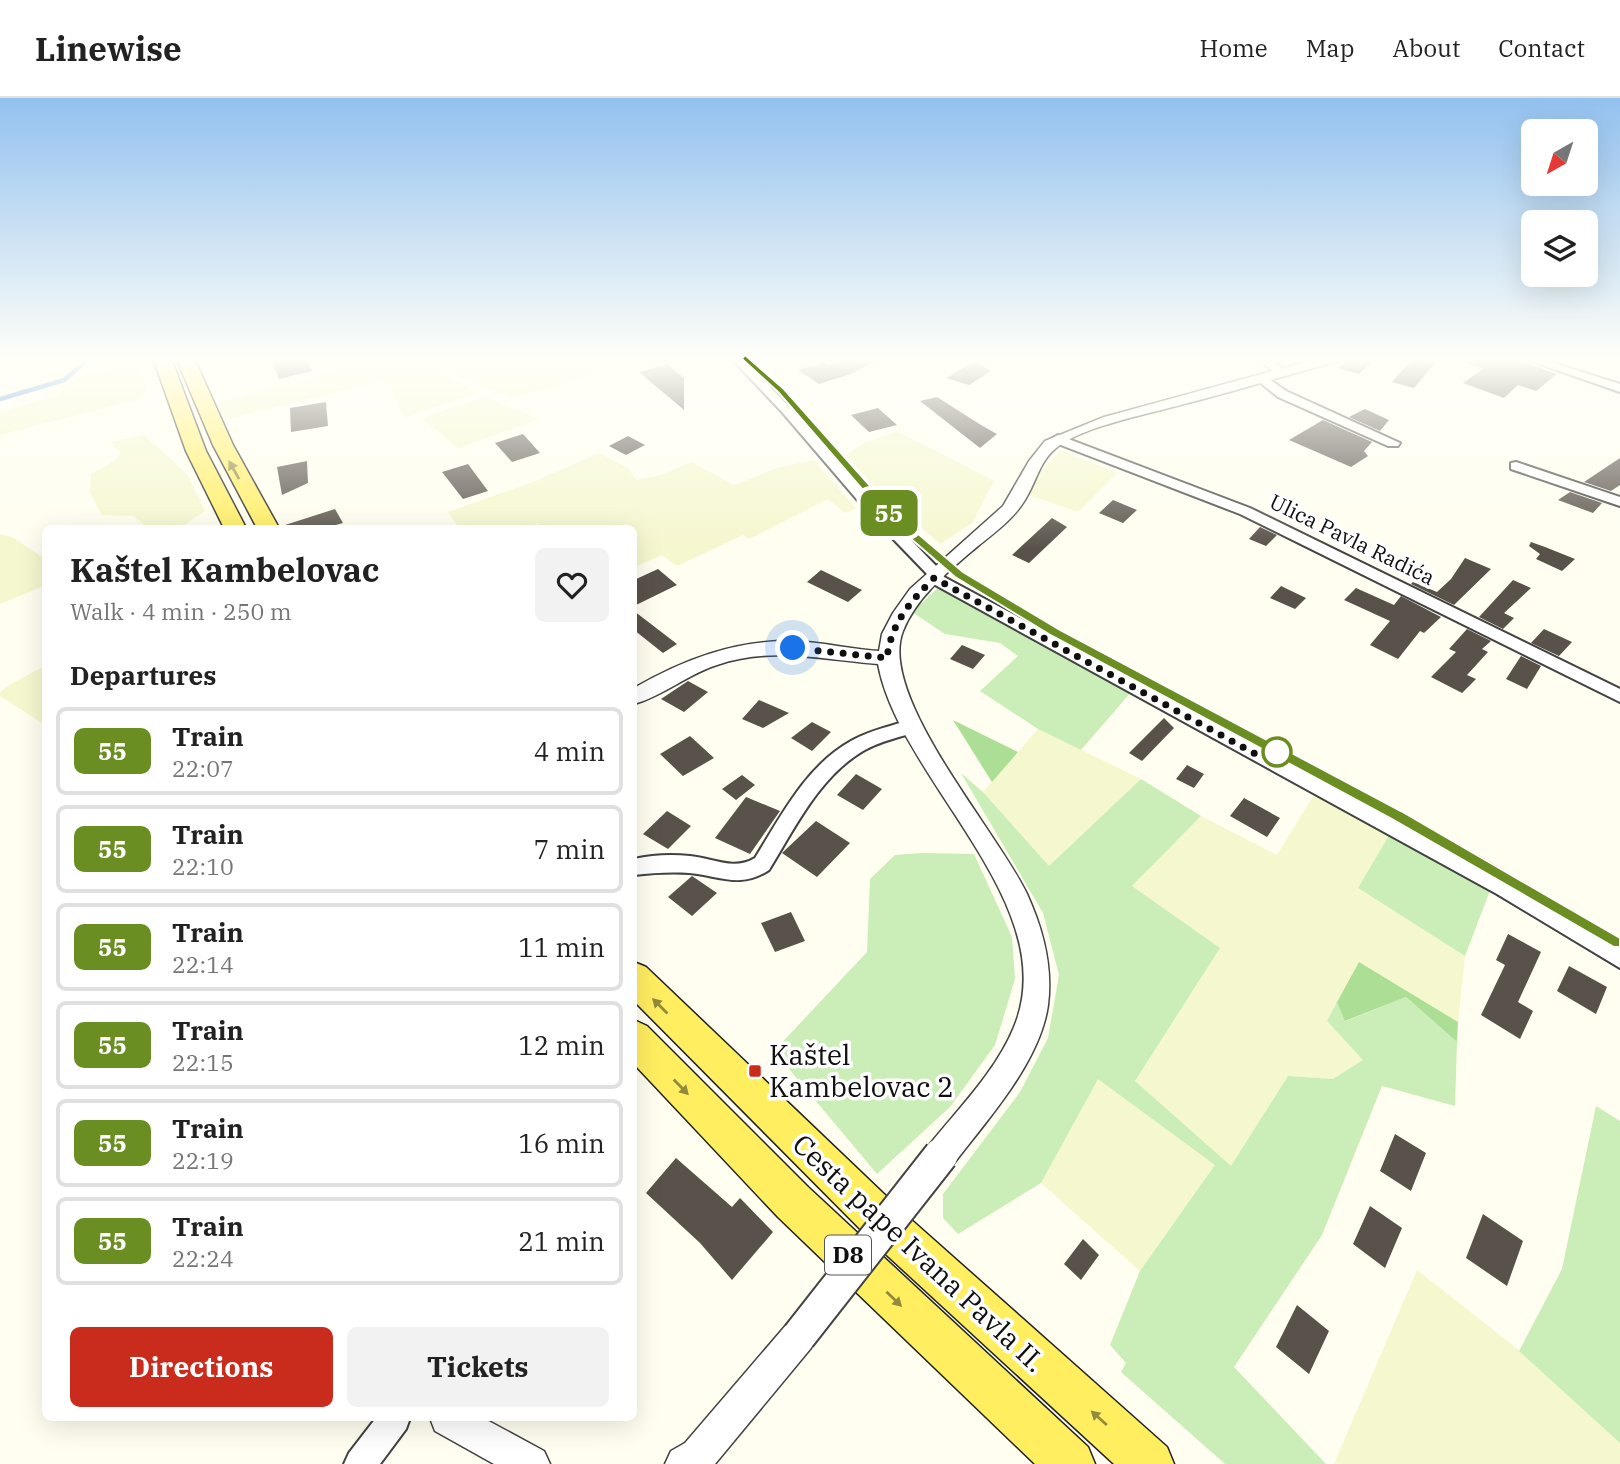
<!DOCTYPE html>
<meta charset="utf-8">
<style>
:root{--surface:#fff;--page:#f2f2f2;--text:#222;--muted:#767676;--line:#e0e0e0;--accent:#c92b1c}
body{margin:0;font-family:"IBM Plex Serif",serif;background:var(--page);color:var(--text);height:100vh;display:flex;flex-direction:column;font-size:26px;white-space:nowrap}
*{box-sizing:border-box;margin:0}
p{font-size:23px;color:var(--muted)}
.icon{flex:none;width:38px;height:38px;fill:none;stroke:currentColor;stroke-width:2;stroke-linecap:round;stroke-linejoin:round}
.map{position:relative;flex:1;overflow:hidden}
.sheet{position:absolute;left:42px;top:427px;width:595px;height:896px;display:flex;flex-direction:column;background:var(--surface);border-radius:10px;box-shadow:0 7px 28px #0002}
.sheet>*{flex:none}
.badge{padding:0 14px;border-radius:10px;font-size:24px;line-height:46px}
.needle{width:46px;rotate:219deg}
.controls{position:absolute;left:1521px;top:21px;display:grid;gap:14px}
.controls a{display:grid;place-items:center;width:77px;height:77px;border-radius:10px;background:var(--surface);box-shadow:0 7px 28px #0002;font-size:35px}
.you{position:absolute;width:35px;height:35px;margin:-18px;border:5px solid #fff;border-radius:50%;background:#1a73e8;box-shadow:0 0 0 10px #1a73e833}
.map>.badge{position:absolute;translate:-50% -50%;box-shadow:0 0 0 4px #fff}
h2{padding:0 28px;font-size:26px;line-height:63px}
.round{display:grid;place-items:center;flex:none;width:74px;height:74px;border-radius:10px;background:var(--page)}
.overview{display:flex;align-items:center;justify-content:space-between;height:119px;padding:0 28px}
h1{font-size:33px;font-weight:700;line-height:52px}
.primary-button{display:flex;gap:14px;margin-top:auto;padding:14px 28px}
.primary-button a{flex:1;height:80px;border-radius:10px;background:var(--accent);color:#fff;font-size:28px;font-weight:700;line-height:80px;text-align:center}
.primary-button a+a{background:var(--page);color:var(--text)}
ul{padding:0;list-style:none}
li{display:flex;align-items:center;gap:21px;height:88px;margin:0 14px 10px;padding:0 14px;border:4px solid var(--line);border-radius:10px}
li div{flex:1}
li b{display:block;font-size:26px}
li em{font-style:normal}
li .badge{min-width:77px;font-weight:700;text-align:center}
header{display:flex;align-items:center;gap:42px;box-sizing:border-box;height:98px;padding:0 35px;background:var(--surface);border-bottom:2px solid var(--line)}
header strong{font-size:33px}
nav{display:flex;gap:38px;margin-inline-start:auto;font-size:24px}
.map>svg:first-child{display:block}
.farmland{fill:#f5f7ce}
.green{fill:#cbedb7}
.forest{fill:#acdf95}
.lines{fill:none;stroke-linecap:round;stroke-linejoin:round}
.stream{stroke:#327fd7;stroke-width:4.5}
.building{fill:#58524a}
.minor-casing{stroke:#424242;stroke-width:4}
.tertiary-casing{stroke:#424242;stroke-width:3}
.primary-casing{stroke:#202020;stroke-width:3}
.minor{fill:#fff;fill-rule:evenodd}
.tertiary{fill:#fff;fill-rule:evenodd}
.primary{fill:#ffee60;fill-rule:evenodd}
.rail-far2-casing{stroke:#c92b1c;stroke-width:5}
.rail-far1-casing{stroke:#c92b1c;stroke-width:7}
.rail-casing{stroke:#c92b1c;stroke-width:9}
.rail-far2{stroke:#fff;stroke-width:3.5;stroke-dasharray:10;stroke-linecap:butt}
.rail-far1{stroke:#fff;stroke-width:4.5;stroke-dasharray:14;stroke-linecap:butt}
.rail{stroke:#fff;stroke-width:6;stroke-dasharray:18;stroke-linecap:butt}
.tertiary-bridge-casing{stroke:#424242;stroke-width:37;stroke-linecap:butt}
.tertiary-bridge{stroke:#fff;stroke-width:33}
.oneway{fill:#938a3c}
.line{fill:#6b8e23;stroke:#fff;stroke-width:2}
.walk{stroke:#0f0f0f;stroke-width:7;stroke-dasharray:0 12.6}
.stop-dot{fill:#fff;stroke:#6b8e23;stroke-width:3.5}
.poi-dot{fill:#c92b1c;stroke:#fff;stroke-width:2.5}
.labels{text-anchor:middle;stroke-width:7;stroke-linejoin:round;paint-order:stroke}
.far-street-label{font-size:21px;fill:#0f0f0f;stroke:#fff}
.shield{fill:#fff;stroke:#575757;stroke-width:2}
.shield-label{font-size:23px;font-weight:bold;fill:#0f0f0f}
.near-poi-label{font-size:28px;fill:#0f0f0f;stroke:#fff;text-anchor:start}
.near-street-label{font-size:28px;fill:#0f0f0f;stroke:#fff}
</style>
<header>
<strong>Linewise</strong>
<nav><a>Home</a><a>Map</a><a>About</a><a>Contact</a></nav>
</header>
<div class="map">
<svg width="1620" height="1366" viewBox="0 0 1620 1366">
<rect width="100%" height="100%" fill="#fffef0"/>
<path class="farmland" d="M344,260H635L593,278L511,300L441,272L475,295L404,320L386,282L235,319H225L218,305L332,273Z
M752,260H820L776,278Z
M140,261L147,293L140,301L0,337V314L56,298L77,280Z
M485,299L539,321L458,350L422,320Z
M897,333L994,383L972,425L940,446L875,389L846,357L864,345Z
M144,337L187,376L205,413L179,430H147L134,418L102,417L90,395L91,376L116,362L121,354L110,344Z
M1061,352L1117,375L1078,414L1029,397L1036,379Z
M599,355L628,370L636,382L660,377L692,364L734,387L777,370L814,362L856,410L845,415L828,401L749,441L743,437L677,468L662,457L634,469V430H544L537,425L530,430H459L448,414L533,384Z
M0,436L12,439L45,461L46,487L0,506Z
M45,568V627L0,598V594L11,586Z
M1038,631L1141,681L1049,768L983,694Z
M1317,692L1391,734L1358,790L1465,858L1458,924L1359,864L1327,923L1364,962L1333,981L1288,978L1231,1069L1135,983L1220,850L1132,788L1201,718L1277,757Z
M1098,980L1216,1067L1140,1173L1041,1085Z
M1417,1172L1520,1253L1620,1345V1366H1334Z"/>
<path class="green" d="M940,488L1132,593L1081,652L1038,631L980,593L1018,558L1000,545L945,536L912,514Z
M961,675L983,694L1049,768L1141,681L1201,718L1132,788L1220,850L1135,983L1231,1068L1288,978L1333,981L1363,962L1327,923L1337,904L1346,923L1406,899L1457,944L1455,1008L1382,988L1322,1137L1234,1269L1326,1366H1225L1121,1274L1126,1265L1110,1247L1140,1173L1215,1067L1098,981L1041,1085L958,1136L943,1120V1096L1020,994L1048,940L1059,877L1043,815Z
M1391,734L1491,790L1465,858L1358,790Z
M922,755L974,756L1012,839L1015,881L995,947L950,1009L877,1076L774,953L867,854L870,781L895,757Z
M1596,1008L1620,1023V1345L1519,1253L1562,1171Z"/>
<path class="forest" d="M953,622L1018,654L992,684Z
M1359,864L1458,924L1457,944L1406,899L1345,923L1337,904Z"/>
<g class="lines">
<path class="stream" d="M0,301L64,282L90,260"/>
</g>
<path class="building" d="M286,260H306L312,273L279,281L272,262Z
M843,260H881L851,276L819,286L798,272L824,264L829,267Z
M1350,260H1377L1359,276L1338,270Z
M1413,260H1439L1414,290L1392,284Z
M1456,260H1512L1557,276L1536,293L1518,287L1504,300L1463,285L1483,271Z
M975,263L991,273L969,287L946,280Z
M667,266L684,280V312L639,274Z
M937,299L981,327L997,336L980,350L920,303Z
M326,304L328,328L291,334L290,310Z
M878,310L897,327L869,334L851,317Z
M1365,311L1389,322L1380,333L1349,319Z
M1323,322L1372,344L1364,353L1368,358L1351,369L1289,342Z
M523,336L540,355L512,364L495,345Z
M628,338L645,347L626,357L609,348Z
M1620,360V387L1611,393L1584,384Z
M307,363L308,385L282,397L277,369Z
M468,366L488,393L463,401L442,374Z
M1570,394L1602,405L1593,415L1558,402Z
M1113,402L1137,412L1123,425L1099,415Z
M335,411L343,425L325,430H285V427Z
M1052,420L1067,429L1029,465L1012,457Z
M1260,429L1277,437L1266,448L1249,441Z
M1531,444L1545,449L1575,461L1562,473L1536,461L1540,456L1529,448Z
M1465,460L1491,471L1454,507L1411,486L1413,484L1437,494L1451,481Z
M658,471L677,487L634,508V482Z
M821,472L862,492L848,504L807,484Z
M1513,482L1531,490L1504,515L1514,520L1503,531L1479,519Z
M1281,488L1306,500L1295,511L1270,500Z
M1356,490L1394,507L1401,498L1441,519L1424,535L1420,533L1398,561L1370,547L1390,523L1344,502Z
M634,513L677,546L663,555L634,532Z
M1467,531L1491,543L1482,551L1488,554L1467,577L1476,581L1462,595L1431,579L1456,554L1449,551Z
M1544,531L1572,544L1559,558L1531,545Z
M962,547L985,557L973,571L950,561Z
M1521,558L1541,568L1527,591L1506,581Z
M688,583L708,594L684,614L661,601Z
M759,602L789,615L763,630L742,621Z
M1164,620L1174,630L1142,663L1129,655Z
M812,624L831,634L812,653L791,640Z
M690,638L714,660L683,678L660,656Z
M1187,667L1204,676L1194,690L1176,681Z
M856,676L882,691L863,712L837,697Z
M742,677L755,687L736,702L722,691Z
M746,699L780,713L750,756L715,740Z
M1244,700L1280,720L1267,739L1230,718Z
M667,713L691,728L668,751L643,736Z
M816,723L850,745L817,779L782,755Z
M692,778L717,795L692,818L668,799Z
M791,814L805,843L775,854L761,825Z
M1508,836L1541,854L1518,904L1533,913L1520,941L1481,917L1505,867L1496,862Z
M1569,868L1607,889L1596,916L1557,893Z
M1395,1036L1426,1055L1411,1093L1380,1073Z
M676,1060L732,1109L740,1100L773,1134L732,1182L700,1145L646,1095Z
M1370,1108L1402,1130L1385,1170L1353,1146Z
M1483,1116L1523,1143L1507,1188L1466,1160Z
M1083,1141L1099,1157L1081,1182L1064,1166Z
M1297,1207L1329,1233L1309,1276L1276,1249Z"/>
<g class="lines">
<g class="minor-casing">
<path id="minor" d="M731,260H742C811,329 873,404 942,474L944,479L1511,784L1620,848V870L1497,796L928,483L926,480L928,477L872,419L782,314Z
M1259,260H1270L1287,275L1277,278Z
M1522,260H1538L1620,286V294Z
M1262,276L1286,293L1400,345L1398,348H1388L1278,299L1258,283L1256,280Z
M1058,337L1250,410L1620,591V604L1240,416L1053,344L1051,341Z
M1516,364L1620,399V408L1511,371V365Z
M913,621L919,623L922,628L919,633C901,639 880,643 863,653C819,679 795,730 769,772C741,791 720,778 689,775C670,774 652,775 634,777V761C652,757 671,756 690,758C712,760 734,773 755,760C781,718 806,668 851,643C870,632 892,628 913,621Z
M376,1320H410L406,1331L380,1366H344L349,1355Z"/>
</g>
<g class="tertiary-casing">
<path id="tertiary" d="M1320,260H1341L1339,263C1287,277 1236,293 1184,306C1150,316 1081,328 1055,351C1039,364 1035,388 1023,405C1012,422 994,435 978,448C950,472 917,498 903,533C877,598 998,734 1027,796C1043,831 1053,868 1048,907C1040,965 986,1023 952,1068L941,1072L930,1068L926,1057L930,1046C959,1010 996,973 1014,929C1065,806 899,682 878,566C824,562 771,548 717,567C688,576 663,598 634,606V590C683,562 734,542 793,543C821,544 850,551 879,553L882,536L893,515L910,491L1003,408L1029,363L1045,343L1104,319Z
M799,1221L811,1226L816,1238L811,1250L715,1366H665L671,1353L685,1345L787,1226Z
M430,1320H483L544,1353L550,1366H494L435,1333Z"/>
</g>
<g class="primary-casing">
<path id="primary" d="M153,260H171L206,353L246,430H224L186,353Z
M176,260H194L233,347L279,430H257L213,347Z
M634,864L646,869L907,1118L1167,1349L1174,1366H1114L877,1148L634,903Z
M634,922L647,928L808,1089L1088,1349L1095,1366H1035L778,1119L634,966Z"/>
</g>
<use href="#minor" class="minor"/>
<use href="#tertiary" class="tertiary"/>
<use href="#primary" class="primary"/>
<g class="rail-far2-casing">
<path id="rail-far2" d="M745,260C808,316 856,388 920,443"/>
</g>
<g class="rail-far1-casing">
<path id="rail-far1" d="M918,441L959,476L1032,522L1321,678"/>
</g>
<g class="rail-casing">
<path id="rail" d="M1318,676L1478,762L1620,845"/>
</g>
<use href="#rail-far2" class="rail-far2"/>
<use href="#rail-far1" class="rail-far1"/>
<use href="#rail" class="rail"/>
<g class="tertiary-bridge-casing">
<path id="tertiary-bridge" d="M799,1238L941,1057"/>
</g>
<use href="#tertiary-bridge" class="tertiary-bridge"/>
</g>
<defs><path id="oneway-solid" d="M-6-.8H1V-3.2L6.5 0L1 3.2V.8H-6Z" transform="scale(1.75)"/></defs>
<g class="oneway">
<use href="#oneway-solid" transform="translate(234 372) rotate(-119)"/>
<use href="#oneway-solid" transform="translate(660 908) rotate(-135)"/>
<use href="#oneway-solid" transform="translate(681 989) rotate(46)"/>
<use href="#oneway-solid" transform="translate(894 1201) rotate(44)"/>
<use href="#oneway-solid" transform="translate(1099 1320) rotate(-138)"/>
</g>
<linearGradient id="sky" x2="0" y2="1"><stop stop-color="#92c1ef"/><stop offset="0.58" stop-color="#fffff8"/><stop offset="1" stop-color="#fffff8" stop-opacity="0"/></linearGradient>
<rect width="1620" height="451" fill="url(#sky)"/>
<path class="line" d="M745,257L784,291L896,417L963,474L1060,532L1401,713L1620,840V849H1614L1392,721L1052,538L955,479L888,421L778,294L742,261Z"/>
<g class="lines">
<path class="walk" d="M793,550L887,560C891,525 910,504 934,480L1261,659L1277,654"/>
</g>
<circle class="stop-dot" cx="1277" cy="654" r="14"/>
<rect class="poi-dot" x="748" y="966" width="14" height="14" rx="3.5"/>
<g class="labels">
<g class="far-street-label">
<text transform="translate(1352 442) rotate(26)" y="7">Ulica Pavla Radića</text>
</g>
<rect class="shield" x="825" y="1137.5" width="46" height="39" rx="5"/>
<g class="shield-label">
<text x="848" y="1165">D8</text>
</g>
<g class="near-poi-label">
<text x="769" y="967">Kaštel<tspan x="769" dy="32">Kambelovac 2</tspan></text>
</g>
<g class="near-street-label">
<text transform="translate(919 1155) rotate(43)" y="10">Cesta pape Ivana Pavla II.</text>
</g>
</g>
</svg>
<div class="controls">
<a><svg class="needle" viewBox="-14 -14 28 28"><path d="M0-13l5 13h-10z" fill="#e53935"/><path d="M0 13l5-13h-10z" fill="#767676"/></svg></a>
<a><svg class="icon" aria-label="layers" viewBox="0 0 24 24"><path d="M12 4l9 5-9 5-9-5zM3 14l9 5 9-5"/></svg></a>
</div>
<div class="you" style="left:793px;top:550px"></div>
<b class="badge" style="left:889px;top:415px;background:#6b8e23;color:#fff">55</b>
<section class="sheet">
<div class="overview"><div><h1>Kaštel Kambelovac</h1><p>Walk · 4 min · 250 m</p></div><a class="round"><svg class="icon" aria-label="heart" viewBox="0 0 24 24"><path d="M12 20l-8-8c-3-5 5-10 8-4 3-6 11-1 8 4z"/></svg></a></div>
<h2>Departures</h2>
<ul>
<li><span class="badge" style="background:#6b8e23;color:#fff">55</span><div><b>Train</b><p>22:07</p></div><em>4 min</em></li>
<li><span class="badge" style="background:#6b8e23;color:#fff">55</span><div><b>Train</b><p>22:10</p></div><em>7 min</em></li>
<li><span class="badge" style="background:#6b8e23;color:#fff">55</span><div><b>Train</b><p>22:14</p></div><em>11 min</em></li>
<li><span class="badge" style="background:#6b8e23;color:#fff">55</span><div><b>Train</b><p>22:15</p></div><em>12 min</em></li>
<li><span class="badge" style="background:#6b8e23;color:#fff">55</span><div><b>Train</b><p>22:19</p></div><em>16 min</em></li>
<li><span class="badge" style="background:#6b8e23;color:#fff">55</span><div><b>Train</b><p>22:24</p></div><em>21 min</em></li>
</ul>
<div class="primary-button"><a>Directions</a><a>Tickets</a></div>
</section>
</div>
